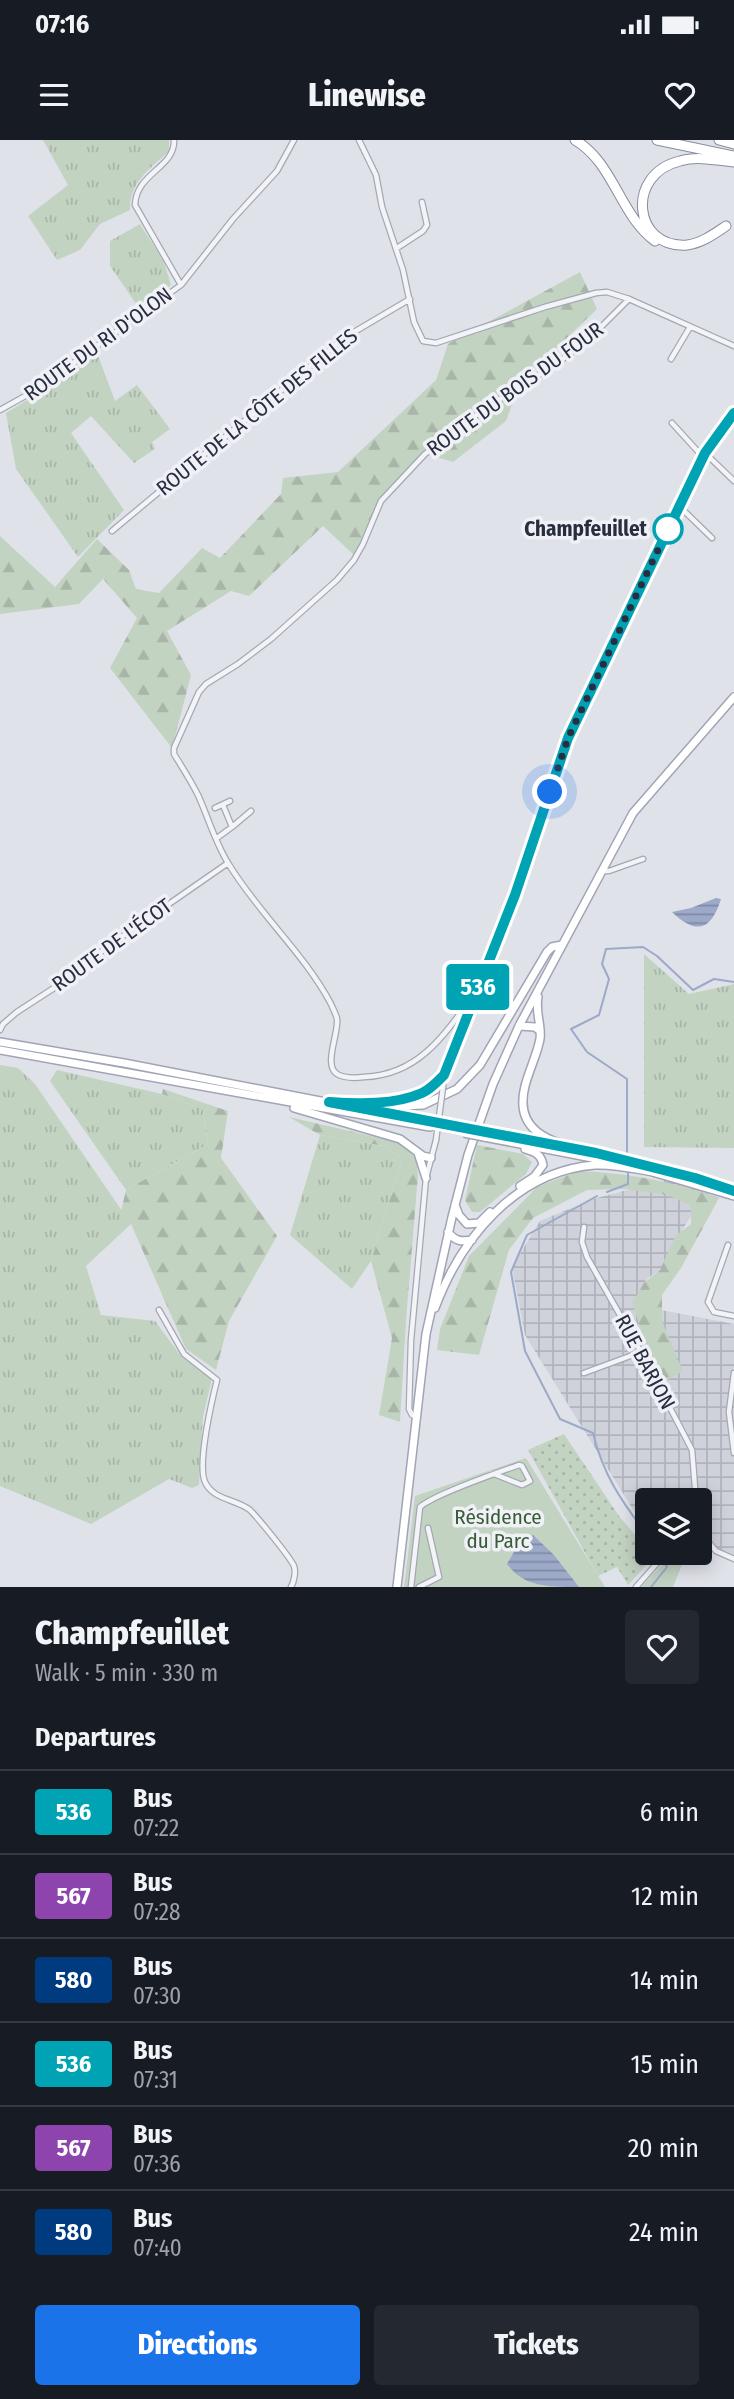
<!DOCTYPE html>
<meta charset="utf-8">
<style>
:root{--surface:#171b24;--page:#242831;--text:#f1f3f6;--muted:#9ea1a6;--line:#363941;--accent:#1a73e8}
body{margin:0;font-family:"Fira Sans Condensed",sans-serif;background:var(--page);color:var(--text);height:100vh;display:flex;flex-direction:column;font-size:26px;white-space:nowrap}
*{box-sizing:border-box;margin:0}
p{font-size:23px;color:var(--muted)}
.icon{flex:none;width:38px;height:38px;fill:none;stroke:currentColor;stroke-width:2;stroke-linecap:round;stroke-linejoin:round}
.map{position:relative;height:1447px;overflow:hidden}
.details{display:flex;flex-direction:column;background:var(--surface);flex:1}
.details>*{flex:none}
.badge{padding:0 14px;border-radius:5px;font-size:24px;line-height:46px}
.controls{position:absolute;left:635px;top:1348px;display:grid;gap:14px}
.controls a{display:grid;place-items:center;width:77px;height:77px;border-radius:7px;background:var(--surface);box-shadow:0 4px 18px #0003;font-size:35px}
.you{position:absolute;width:35px;height:35px;margin:-18px;border:5px solid #fff;border-radius:50%;background:#1a73e8;box-shadow:0 0 0 10px #1a73e833}
.map>.badge{position:absolute;translate:-50% -50%;box-shadow:0 0 0 4px #fff}
h2{padding:0 35px;font-size:26px;line-height:63px}
.round{display:grid;place-items:center;flex:none;width:74px;height:74px;border-radius:7px;background:var(--page)}
.overview{display:flex;align-items:center;justify-content:space-between;height:119px;padding:0 35px}
h1{font-size:33px;font-weight:800;line-height:52px}
.cta{display:flex;gap:14px;margin-top:auto;padding:14px 35px}
.cta a{flex:1;height:80px;border-radius:7px;background:var(--accent);color:#fff;font-size:28px;font-weight:800;line-height:80px;text-align:center}
.cta a+a{background:var(--page);color:var(--text)}
ul{padding:0;list-style:none}
li{display:flex;align-items:center;gap:21px;height:84px;padding:0 35px;border-top:2px solid var(--line)}
li div{flex:1}
li b{display:block;font-size:26px}
li em{font-style:normal}
li .badge{min-width:77px;font-weight:700;text-align:center}
.status{display:flex;justify-content:space-between;align-items:center;height:49px;padding:0 35px;background:var(--surface);direction:ltr}
.status svg{height:19px;fill:currentColor}
header{display:flex;justify-content:space-between;align-items:center;height:91px;padding:0 35px;background:var(--surface);font-size:32px;font-weight:800}
.map>svg:first-child{display:block}
.industrial{fill:url(#industrial-grid)}
.grass{fill:url(#grass-tufts)}
.forest{fill:url(#forest-firs)}
.park{fill:#c3d3c2}
.garden{fill:url(#garden-dots)}
.water{fill:url(#water-rules)}
.lines{fill:none;stroke-linecap:round;stroke-linejoin:round}
.stream{stroke:#9ca9c8;stroke-width:2}
.street-casing{stroke:#a5a8b3;stroke-width:7}
.primary-casing{stroke:#a0a4b5;stroke-width:10}
.highway-casing{stroke:#888c9f;stroke-width:11}
.street{stroke:#f3f4f7;stroke-width:4.5}
.primary{stroke:#fff;stroke-width:7}
.highway{stroke:#fff;stroke-width:9}
.street-bridge-casing{stroke:#a5a8b3;stroke-width:7;stroke-linecap:butt}
.primary-bridge-casing{stroke:#a0a4b5;stroke-width:10;stroke-linecap:butt}
.street-bridge{stroke:#f3f4f7;stroke-width:4.5}
.primary-bridge{stroke:#fff;stroke-width:7}
.line-casing{stroke:#fff;stroke-width:16}
.line{stroke:#00a3b4;stroke-width:10}
.walk{stroke:#292d40;stroke-width:7;stroke-dasharray:0 12.6}
.stop-dot{fill:#fff;stroke:#00a3b4;stroke-width:3.5}
.labels{text-anchor:middle;stroke-width:7;stroke-linejoin:round;paint-order:stroke}
.street-label{font-size:21px;fill:#292d40;stroke:#f0f1f6}
.stop-label{font-size:21px;font-weight:bold;fill:#292d40;stroke:#f0f1f6;text-anchor:end}
.park-label{font-size:21px;fill:#375c37;stroke:#f0f1f6}
</style>
<div class="status"><b>07:16</b><svg viewBox="0 0 49 12"><path d="M0 12V9h3v3zM5 12V6h3v6zM10 12V3h3v9zM15 12V0h3v12zM26 1h20v11H26zM47 4h2v5h-2z"/></svg></div>
<header><svg class="icon" aria-label="menu" viewBox="0 0 24 24"><path d="M4 6h16M4 12h16M4 18h16"/></svg>Linewise<svg class="icon" aria-label="heart" viewBox="0 0 24 24"><path d="M12 20l-8-8c-3-5 5-10 8-4 3-6 11-1 8 4z"/></svg></header>
<div class="map">
<svg width="734" height="1447" viewBox="0 0 734 1447">
<defs>
<pattern id="industrial-grid" width="8" height="8" patternUnits="userSpaceOnUse" patternTransform="scale(1.75)"><rect width="8" height="8" fill="#cfd1db"/><path d="M0 4h8M4 0v8" fill="none" stroke="#b2b4bd"/></pattern>
<pattern id="grass-tufts" width="24" height="20" patternUnits="userSpaceOnUse" patternTransform="scale(1.75)"><rect width="24" height="20" fill="#c3d3c2"/><path d="M3 7l-1-3M5 7V3M7 7l1-3M15 17l-1-3M17 17v-4M19 17l1-3" fill="none" stroke="#a8b5a8"/></pattern>
<pattern id="forest-firs" width="22" height="20" patternUnits="userSpaceOnUse" patternTransform="scale(1.75)"><rect width="22" height="20" fill="#c3d3c2"/><path d="M5 1l3.5 6h-7zM16 11l3.5 6h-7z" fill="#a8b5a8"/></pattern>
<pattern id="garden-dots" width="8" height="8" patternUnits="userSpaceOnUse" patternTransform="scale(1.75)"><rect width="8" height="8" fill="#c3d3c2"/><path d="M2 2h.1M6 6h.1" fill="none" stroke="#a8b5a8" stroke-width="1.8" stroke-linecap="round"/></pattern>
<pattern id="water-rules" width="6" height="5" patternUnits="userSpaceOnUse" patternTransform="scale(1.75)"><rect width="6" height="5" fill="#9ca9c8"/><path d="M0 2.5h6" fill="none" stroke="#7f8aa4"/></pattern>
</defs>
<rect width="100%" height="100%" fill="#e0e2e9"/>
<path class="industrial" d="M669,1039L719,1058L700,1063L680,1093L667,1124L646,1140L640,1156V1166L734,1184V1419L716,1411L700,1392V1360H648L647,1392L525,1195L512,1127L540,1081L593,1059Z"/>
<path class="grass" d="M43,0H169V11C150,29 129,42 130,70L100,84L80,110L57,120L28,76L68,45Z
M140,84L164,122L171,145L142,168H139L110,126V101Z
M96,210L115,261L137,245L170,289L152,302L155,309L134,323L91,276L71,293L124,370L78,417L16,329L6,273L42,251Z
M644,814L689,854L734,844V1008L644,1007Z
M0,925L18,928L35,944L131,1084L86,1126L101,1175L155,1181L181,1216L212,1239L203,1276L199,1345L192,1348L169,1339L91,1384L0,1346Z
M57,930L162,954L203,969L208,1004L126,1050L50,941Z
M320,995L384,1006L402,1019L371,1121L352,1149L290,1095Z"/>
<path class="forest" d="M580,132L597,169L520,243L506,281L453,322L423,313L384,362L354,415L323,386L249,456L231,451L167,491L191,535L172,608L110,528L137,478L103,439L79,464L0,474V396L55,447L97,399L129,430L136,449L159,453L202,408L220,418L281,354L283,338L338,332L436,240L448,204Z
M163,949L228,971L221,1018L277,1096L229,1181L216,1230L186,1209L131,1084L121,1071L126,1050L208,1004L203,969L162,954Z
M289,977L401,1003L416,1018L418,1035L406,1181L400,1282L379,1275L392,1198L371,1121L402,1019L384,1006L320,995Z
M477,1005L523,1014L532,1022L526,1034L480,1072H472L465,1060Z
M578,1031C629,1033 670,1041 719,1058L681,1128L662,1155V1181L683,1231L665,1241L653,1225L632,1163L644,1143L660,1130L676,1095L691,1084V1066L668,1055L625,1049L587,1050L533,1078L509,1110L479,1215L437,1210L440,1189L469,1116L537,1047Z"/>
<path class="park" d="M526,1318L605,1447H404L415,1356Z
M674,1412H687L673,1447H641Z"/>
<path class="garden" d="M564,1294L619,1376L654,1417L628,1445L617,1427L598,1436L528,1310Z"/>
<path class="water" d="M716,758L721,759C711,791 696,795 672,772L691,768Z
M533,1395L554,1415L579,1447C547,1447 524,1447 507,1424L519,1403Z"/>
<g class="lines">
<path class="stream" d="M627,1014V939L587,912L571,889L599,875L609,839L602,824L606,809L643,807L657,816L693,850L714,839L734,842
M607,1052L628,1044V1031
M597,1056L527,1095L511,1132L525,1211L560,1279L593,1293C603,1335 622,1362 648,1396
M651,1447L667,1427L658,1412"/>
<g class="street-casing">
<path id="street" d="M174,0C175,28 136,33 135,65L181,145
M359,0L376,35L382,67L403,130L414,182L423,201L436,203L545,167L596,153L607,152L629,159L734,206
M397,108L423,91L427,85L422,62
M671,219L690,187
M0,270L36,250L181,145L233,79L277,31L294,0
M672,283L703,317
M705,313L734,341
M679,366L712,398
M112,391L344,198L410,159
M215,668L230,661
M232,687L251,671
M217,698L232,687L223,665
M602,731H609L643,719
M476,851C446,893 420,935 364,937C356,938 344,938 337,934C323,925 339,893 337,879C336,874 333,869 331,864C304,813 258,773 228,723C215,702 208,677 198,655C191,641 182,627 174,614V608L199,552L206,544L238,524L271,499L337,440L354,420L363,404L381,361L425,314L483,270L559,222L589,199L629,159
M0,890L3,884L17,872L71,837L107,807L228,723
M443,947L444,935L515,755L568,599L705,313L734,273
M584,1087L582,1102L587,1117L641,1212L692,1310L696,1360
M728,1105L708,1162L714,1172L734,1176
M159,1170L184,1214L217,1240C212,1260 197,1324 205,1342C213,1360 236,1359 250,1370C258,1378 290,1417 294,1426C296,1432 294,1442 291,1447
M584,1233L641,1212
M734,1233L729,1272L734,1313
M415,1276L412,1275L409,1269L411,1200L426,1038L436,1000
M700,1392L716,1411L734,1419
M411,1447L420,1367C433,1355 499,1332 519,1325L522,1326L530,1341L522,1345L494,1334
M419,1447L439,1437L428,1388
M636,1447L667,1412"/>
</g>
<g class="primary-casing">
<path id="primary" d="M538,857C535,872 542,886 540,899C537,915 529,930 525,946C512,997 559,1003 596,1014
M519,886L535,887L540,891
M0,902L124,923L465,989
M0,910L430,987
M352,964C389,961 416,962 444,935
M368,966L384,967L423,965L457,949L480,925L547,812L552,807L562,805
M294,968L400,999L423,1016L431,1018
M484,997L618,1023
M418,1013L426,1038
M613,1018L656,1028
M649,1031L734,1056
M520,1046L534,1037L543,1025C541,1014 535,1012 525,1009
M455,1065L459,1075L467,1084L479,1083L490,1072
M448,1092C455,1101 461,1102 472,1100
M435,1168C461,1098 516,1031 595,1025C615,1024 635,1029 654,1032
M397,1447L426,1194L452,1077L468,1015L493,944L519,886L633,673L734,557"/>
</g>
<g class="highway-casing">
<path id="highway" d="M575,0C614,23 619,74 655,101
M657,0L734,16
M719,0L734,4
M726,86C714,94 702,103 687,105C633,109 625,34 680,21C697,16 716,20 734,22"/>
</g>
<use href="#street" class="street"/>
<use href="#primary" class="primary"/>
<use href="#highway" class="highway"/>
<g class="street-bridge-casing">
<path id="street-bridge" d="M436,1000L443,947"/>
</g>
<g class="primary-bridge-casing">
<path id="primary-bridge" d="M464,993L484,997"/>
</g>
<use href="#street-bridge" class="street-bridge"/>
<use href="#primary-bridge" class="primary-bridge"/>
</g>
<g class="lines">
<g class="line-casing">
<path id="line" d="M734,273L705,313L568,598L515,755L444,935C437,942 431,949 422,953C395,965 358,964 329,962L596,1013L695,1038L734,1051"/>
</g>
<use href="#line" class="line"/>
<path class="walk" d="M550,652L568,598L668,389"/>
</g>
<circle class="stop-dot" cx="668" cy="389" r="14"/>
<g class="labels">
<g class="street-label">
<text transform="translate(98 204) rotate(-36)" y="7">ROUTE DU RI D'OLON</text>
<text transform="translate(515 249) rotate(-36)" y="7">ROUTE DU BOIS DU FOUR</text>
<text transform="translate(257 272) rotate(-39)" y="7">ROUTE DE LA CÔTE DES FILLES</text>
<text transform="translate(112 805) rotate(-36)" y="7">ROUTE DE L'ÉCOT</text>
<text transform="translate(645 1222) rotate(62)" y="7">RUE BARJON</text>
</g>
<g class="stop-label">
<text x="647" y="396">Champfeuillet</text>
</g>
<g class="park-label">
<text x="498" y="1384">Résidence<tspan x="498" dy="24">du Parc</tspan></text>
</g>
</g>
</svg>
<div class="controls">
<a><svg class="icon" aria-label="layers" viewBox="0 0 24 24"><path d="M12 4l9 5-9 5-9-5zM3 14l9 5 9-5"/></svg></a>
</div>
<div class="you" style="left:550px;top:652px"></div>
<b class="badge" style="left:478px;top:847px;background:#00a3b4;color:#fff">536</b>
</div>
<section class="details">
<div class="overview"><div><h1>Champfeuillet</h1><p>Walk · 5 min · 330 m</p></div><a class="round"><svg class="icon" aria-label="heart" viewBox="0 0 24 24"><path d="M12 20l-8-8c-3-5 5-10 8-4 3-6 11-1 8 4z"/></svg></a></div>
<h2>Departures</h2>
<ul>
<li><span class="badge" style="background:#00a3b4;color:#fff">536</span><div><b>Bus</b><p>07:22</p></div><em>6 min</em></li>
<li><span class="badge" style="background:#8e44ad;color:#fff">567</span><div><b>Bus</b><p>07:28</p></div><em>12 min</em></li>
<li><span class="badge" style="background:#003b80;color:#fff">580</span><div><b>Bus</b><p>07:30</p></div><em>14 min</em></li>
<li><span class="badge" style="background:#00a3b4;color:#fff">536</span><div><b>Bus</b><p>07:31</p></div><em>15 min</em></li>
<li><span class="badge" style="background:#8e44ad;color:#fff">567</span><div><b>Bus</b><p>07:36</p></div><em>20 min</em></li>
<li><span class="badge" style="background:#003b80;color:#fff">580</span><div><b>Bus</b><p>07:40</p></div><em>24 min</em></li>
</ul>
<div class="cta"><a>Directions</a><a>Tickets</a></div>
</section>
